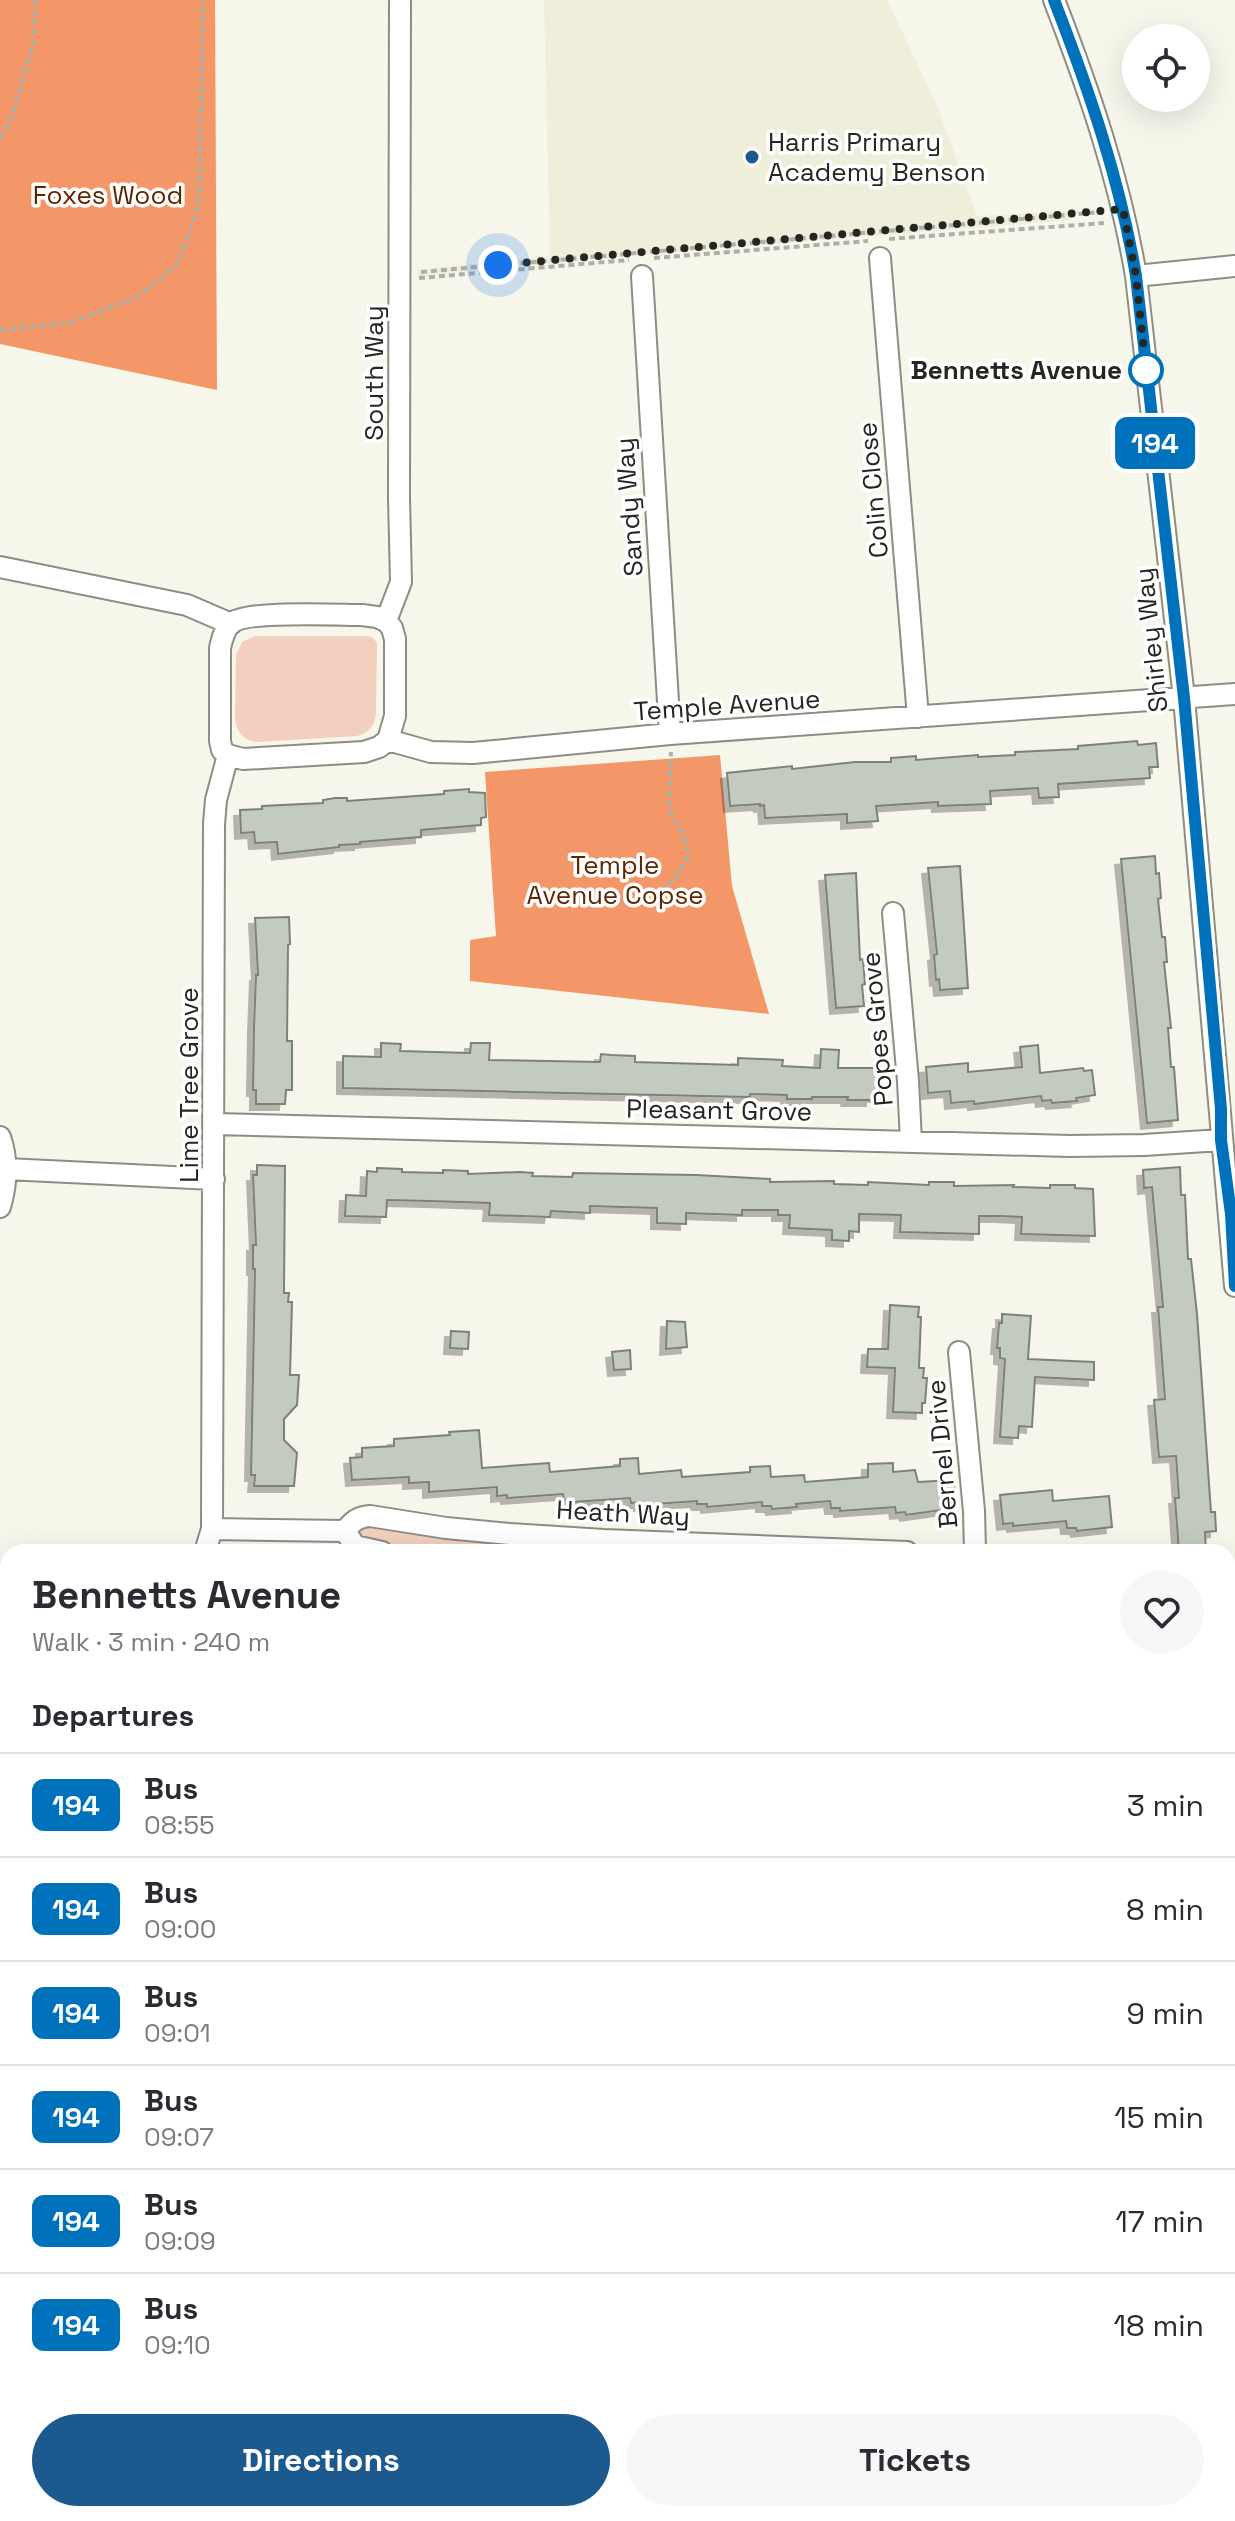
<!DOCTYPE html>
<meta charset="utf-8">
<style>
:root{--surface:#fff;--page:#f7f7f7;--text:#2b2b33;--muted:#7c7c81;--line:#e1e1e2;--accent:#1b598f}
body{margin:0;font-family:"Space Grotesk",sans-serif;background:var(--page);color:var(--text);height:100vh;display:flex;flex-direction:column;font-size:30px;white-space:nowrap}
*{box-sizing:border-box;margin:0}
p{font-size:26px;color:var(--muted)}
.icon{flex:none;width:44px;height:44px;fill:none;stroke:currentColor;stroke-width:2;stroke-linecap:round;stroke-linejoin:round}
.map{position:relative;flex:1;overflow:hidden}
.side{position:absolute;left:0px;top:1544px;width:1236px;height:978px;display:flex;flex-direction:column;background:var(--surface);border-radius:24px 24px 0 0;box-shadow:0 8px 32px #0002}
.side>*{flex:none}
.badge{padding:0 16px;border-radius:12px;font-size:28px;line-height:52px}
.fabs{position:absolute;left:1122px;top:24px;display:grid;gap:16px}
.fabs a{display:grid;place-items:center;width:88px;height:88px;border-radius:50%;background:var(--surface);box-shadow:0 8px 32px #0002;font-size:40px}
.you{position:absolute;width:40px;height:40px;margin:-20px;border:6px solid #fff;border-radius:50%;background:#1a73e8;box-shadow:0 0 0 12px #1a73e833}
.map>.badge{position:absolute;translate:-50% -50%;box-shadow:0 0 0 4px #fff}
h2{padding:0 32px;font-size:30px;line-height:72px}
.round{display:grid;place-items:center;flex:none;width:84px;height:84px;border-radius:42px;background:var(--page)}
.head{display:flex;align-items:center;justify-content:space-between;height:136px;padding:0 32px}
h1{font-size:38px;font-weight:800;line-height:60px}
.cta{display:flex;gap:16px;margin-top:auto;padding:16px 32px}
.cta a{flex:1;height:92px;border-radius:48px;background:var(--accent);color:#fff;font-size:32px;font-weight:800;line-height:92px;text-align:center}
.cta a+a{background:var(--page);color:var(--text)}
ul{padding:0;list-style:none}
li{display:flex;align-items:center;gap:24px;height:104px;padding:0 32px;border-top:2px solid var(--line)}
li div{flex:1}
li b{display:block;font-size:30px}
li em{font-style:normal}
li .badge{min-width:88px;font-weight:700;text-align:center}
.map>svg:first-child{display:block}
.built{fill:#efeedb}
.green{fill:#f3d0be}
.forest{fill:#f39769}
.building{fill:#c3cac0;stroke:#7d8279;stroke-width:2;filter:url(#shadow)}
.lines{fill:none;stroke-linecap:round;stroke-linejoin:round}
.lane-casing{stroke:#8e8d83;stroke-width:14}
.street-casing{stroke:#8e8d83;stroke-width:24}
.path{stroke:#b0afa6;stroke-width:4;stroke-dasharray:6 4;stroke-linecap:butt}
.lane{stroke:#fff;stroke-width:10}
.street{stroke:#fff;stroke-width:20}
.line-casing{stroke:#fff;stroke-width:18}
.line{stroke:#0072bc;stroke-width:12}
.walk{stroke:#252521;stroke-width:8;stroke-dasharray:0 14.4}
.poi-dot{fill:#1b598f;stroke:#fff;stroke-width:3}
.stop-dot{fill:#fff;stroke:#0072bc;stroke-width:4}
.labels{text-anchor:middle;stroke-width:7;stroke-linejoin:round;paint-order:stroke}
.poi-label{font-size:26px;fill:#252521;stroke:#fff;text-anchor:start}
.park-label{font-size:26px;fill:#5f2602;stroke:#fff}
.stop-label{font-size:26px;font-weight:bold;fill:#252521;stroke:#fff;text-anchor:end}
.street-label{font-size:26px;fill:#252521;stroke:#fff}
</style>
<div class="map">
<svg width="1235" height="2521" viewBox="0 0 1235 2521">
<defs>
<filter id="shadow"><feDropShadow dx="-6" dy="6" stdDeviation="0" flood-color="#0004"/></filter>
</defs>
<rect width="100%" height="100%" fill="#f7f6eb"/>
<path class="built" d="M544,0H887L936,103L977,216L1071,211V220L631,256L418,276V270L550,256Z
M347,2514H724V2521H347Z"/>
<path class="green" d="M255,636H367L373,638L377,643L376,713C375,726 369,733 357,736L258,742C244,740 237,734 235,719L236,655L242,642Z
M363,1524L496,1542L497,1552H455L363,1540L358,1538L356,1528Z
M526,1544L757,1552H521L522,1546Z
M109,2514H204L207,2515V2521H109Z"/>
<path class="forest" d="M0,0H215L217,390L0,344Z
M720,755L732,886L769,1014L470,981V940L496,936L485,772Z
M0,2198L8,2199V2352L0,2350Z"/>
<path class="building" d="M1137,741L1138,745L1156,743L1158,767H1149L1150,778L1058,784L1059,797L1039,798L1038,788L990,791L991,804L938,806V802L876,806L878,821L847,823V814L765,818L764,805L760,806V804L730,806L727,773L792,766V769L855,762H891V758L916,756V760L978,755V757L995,756L1015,755V752L1078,749V746Z
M469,789V792L485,793L486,817L481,818V825L421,830V837L360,842V844L339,845V847L278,854L277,842L255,843L254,832L241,833L240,810L262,809V806L323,803V800L335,798H347V801L444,794V791Z
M1155,856L1156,874L1159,873L1161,898L1158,899L1162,937H1165L1167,962H1164L1171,1028H1168L1171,1067H1174L1178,1120L1147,1123L1121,859Z
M960,866L968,988L940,990L939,979L936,980L934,955L937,954L928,868Z
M856,873L860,960L863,959L865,984L862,985L864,1006L836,1008L825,875Z
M289,917L290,944L288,945L287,1041H292V1090H286L285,1104H256V1090H253L254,1027L256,975H258L255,918Z
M381,1043L401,1044L400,1051L470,1053L471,1043H490L489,1060L600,1062L601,1054L611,1055L635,1056V1062L738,1065V1058L783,1060L782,1066L820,1068L821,1049L839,1050L838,1068H882V1096H872V1100H847L848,1097H812V1099H787V1095L750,1094V1097L343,1088V1056L381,1057Z
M1038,1045L1040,1073L1083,1068L1084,1071L1092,1070L1095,1095L1076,1098L1077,1101L1052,1103L1051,1100L1042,1101L1041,1096L974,1104V1101L951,1103L950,1091L928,1093L926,1067L968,1063V1072L1022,1067L1020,1047Z
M257,1165L285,1166L284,1293H289L288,1302H292L290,1375H299L297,1405L284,1419V1440L297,1453L294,1486H254L255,1475H251L255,1269H253V1245H256L253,1175H257Z
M1180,1167L1181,1195H1185L1188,1259H1191L1197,1314L1211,1512H1215L1216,1531L1205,1532L1206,1552H1179L1175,1498H1179L1176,1456L1159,1457L1154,1400L1165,1399L1158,1307H1163L1152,1187L1144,1188L1143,1170Z
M377,1168L402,1169V1172L443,1173V1170L468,1171V1174L520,1172L533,1173L532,1176L572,1177L573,1173L696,1175L770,1179V1182L834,1181V1184L868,1185V1182L929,1185V1182H954V1186L1014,1185L1013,1187L1050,1188V1185H1075V1188L1093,1189L1095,1236L1021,1234L1022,1217L1000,1216H979V1234L900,1232L901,1215L859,1214V1232L849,1231V1241L832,1240V1230L789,1228L790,1215H778V1210H742V1215L686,1213V1224L657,1223V1208L590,1206V1213L551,1211L550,1217L489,1215L490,1203L430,1201L387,1200L386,1217L345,1216L346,1195L366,1196L367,1171L377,1172Z
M890,1305L919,1307L918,1317H921L919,1368H924L923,1378H927L925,1403H922V1413L893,1412L895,1368L867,1367L868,1349H888Z
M1002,1314L1031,1316L1028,1359L1094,1362V1380L1035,1377L1032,1427L1019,1426L1018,1438L1000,1437L1005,1359L1000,1358V1348H997L999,1323H1002Z
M667,1321L685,1322L687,1347L666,1349Z
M451,1331L469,1332L468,1349L450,1348Z
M630,1350L631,1369L614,1370L612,1352Z
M479,1430L482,1468L549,1463L550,1472L620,1466V1459L638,1458L639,1474L681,1470L682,1477L750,1472V1467L770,1466L771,1477L804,1475L805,1482L868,1477V1464L893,1463V1472L915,1470L918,1482L954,1480L956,1508L906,1515L905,1512L896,1513L895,1507L840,1511V1508H831L830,1501L796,1504L797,1507L772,1509L771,1506H762V1502L707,1507V1504H697V1501L640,1505V1502L631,1503L630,1498L573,1502V1499L564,1500L563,1494L507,1498V1495L497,1496V1487L429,1492V1482L409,1483V1477L352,1480L350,1458L362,1457V1448L394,1446V1439L450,1435L449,1432Z
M1052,1490L1053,1501L1109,1496L1112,1527L1077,1531L1076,1528H1067L1066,1521L1013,1526V1523L1003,1524L1000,1495Z"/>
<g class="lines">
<g class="lane-casing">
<path id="lane" d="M699,2521V2514"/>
</g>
<g class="street-casing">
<path id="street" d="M1054,0C1089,90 1120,180 1136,276L1184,698L1235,1286
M880,258L918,717
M642,276L670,734
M1136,276L1235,266
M0,567L187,605L231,624
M386,621L401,582L399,498L400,0
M386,621L392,628L395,639V716L388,740
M388,740L431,752L473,753L670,734L1235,694
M228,755L243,759L364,752L379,747L388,740
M893,913L908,1081L911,1141
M215,1124L1070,1146L1144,1145L1221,1140
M0,1137C8,1160 7,1183 0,1207
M6,1169L214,1179
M959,1352L974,1511L975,1552
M212,1529L345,1531L355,1546L382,1552
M345,1531C352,1522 357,1517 370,1516L446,1528L510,1534L604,1540L907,1552
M205,1552L212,1529L214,824L216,800L228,755L222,750L220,741V648C222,639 224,631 230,624C244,610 338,615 362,615L377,617L386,621
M1228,1573H1235
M0,1605L8,1607
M0,1915L8,1916
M1228,1969H1235
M0,2188L8,2189
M1228,2425H1235
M0,2446L8,2447
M1228,2450L1235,2451
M46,2521L48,2514
M309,2521V2514
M944,2521V2514"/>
</g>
<path class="path" d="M0,139L12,116L33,45L36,0
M889,239L1104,223
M654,258L868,241
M421,272L1101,212
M419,278L629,260
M0,330L71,322L137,297L178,264L199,204L203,0
M565,895L585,891L619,902L649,899L674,880L689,855L683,834L669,809L671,752
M0,2249L8,2250
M214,2514V2521
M1118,2514V2521"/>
<use href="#lane" class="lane"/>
<use href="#street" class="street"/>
</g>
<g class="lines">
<g class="line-casing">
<path id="line" d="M1054,0C1089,90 1120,180 1136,276L1184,698L1221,1109V1140L1231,1214L1235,1286"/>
</g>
<use href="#line" class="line"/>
<path class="walk" d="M498,265L1123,209L1136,276L1146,370"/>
</g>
<circle class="poi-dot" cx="752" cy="157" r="8"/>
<circle class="stop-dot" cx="1146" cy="370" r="16"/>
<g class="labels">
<g class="poi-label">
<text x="768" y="151">Harris Primary<tspan x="768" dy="30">Academy Benson</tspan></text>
</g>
<g class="park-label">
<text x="108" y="204">Foxes Wood</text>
<text x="615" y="874">Temple<tspan x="615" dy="30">Avenue Copse</tspan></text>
</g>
<g class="stop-label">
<text x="1122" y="379">Bennetts Avenue</text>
</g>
<g class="street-label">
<text transform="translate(374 373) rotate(-90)" y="9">South Way</text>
<text transform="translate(873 490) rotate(-95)" y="9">Colin Close</text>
<text transform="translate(629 507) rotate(-94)" y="9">Sandy Way</text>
<text transform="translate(1151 640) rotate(-96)" y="9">Shirley Way</text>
<text transform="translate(727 705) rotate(-4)" y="9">Temple Avenue</text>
<text transform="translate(877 1029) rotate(-95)" y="9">Popes Grove</text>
<text transform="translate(189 1085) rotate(-90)" y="9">Lime Tree Grove</text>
<text transform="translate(719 1110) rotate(1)" y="9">Pleasant Grove</text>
<text transform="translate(942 1454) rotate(-95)" y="9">Bernel Drive</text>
<text transform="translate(623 1513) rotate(3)" y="9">Heath Way</text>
</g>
</g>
</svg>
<div class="fabs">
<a><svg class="icon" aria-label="locate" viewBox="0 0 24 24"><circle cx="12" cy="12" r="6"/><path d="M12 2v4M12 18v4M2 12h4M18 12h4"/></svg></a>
</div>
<div class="you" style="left:498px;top:265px"></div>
<b class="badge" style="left:1155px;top:443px;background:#0072bc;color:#fff">194</b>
<section class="side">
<div class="head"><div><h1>Bennetts Avenue</h1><p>Walk · 3 min · 240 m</p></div><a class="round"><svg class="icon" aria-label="heart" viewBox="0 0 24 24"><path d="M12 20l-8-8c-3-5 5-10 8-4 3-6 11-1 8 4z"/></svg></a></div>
<h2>Departures</h2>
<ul>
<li><span class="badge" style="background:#0072bc;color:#fff">194</span><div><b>Bus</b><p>08:55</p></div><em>3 min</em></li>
<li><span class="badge" style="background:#0072bc;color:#fff">194</span><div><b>Bus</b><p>09:00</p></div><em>8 min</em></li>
<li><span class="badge" style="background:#0072bc;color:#fff">194</span><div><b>Bus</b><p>09:01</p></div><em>9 min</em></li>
<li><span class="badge" style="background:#0072bc;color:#fff">194</span><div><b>Bus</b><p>09:07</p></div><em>15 min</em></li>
<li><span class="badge" style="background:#0072bc;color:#fff">194</span><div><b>Bus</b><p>09:09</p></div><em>17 min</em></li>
<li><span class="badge" style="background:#0072bc;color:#fff">194</span><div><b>Bus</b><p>09:10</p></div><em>18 min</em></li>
</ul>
<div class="cta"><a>Directions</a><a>Tickets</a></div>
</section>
</div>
